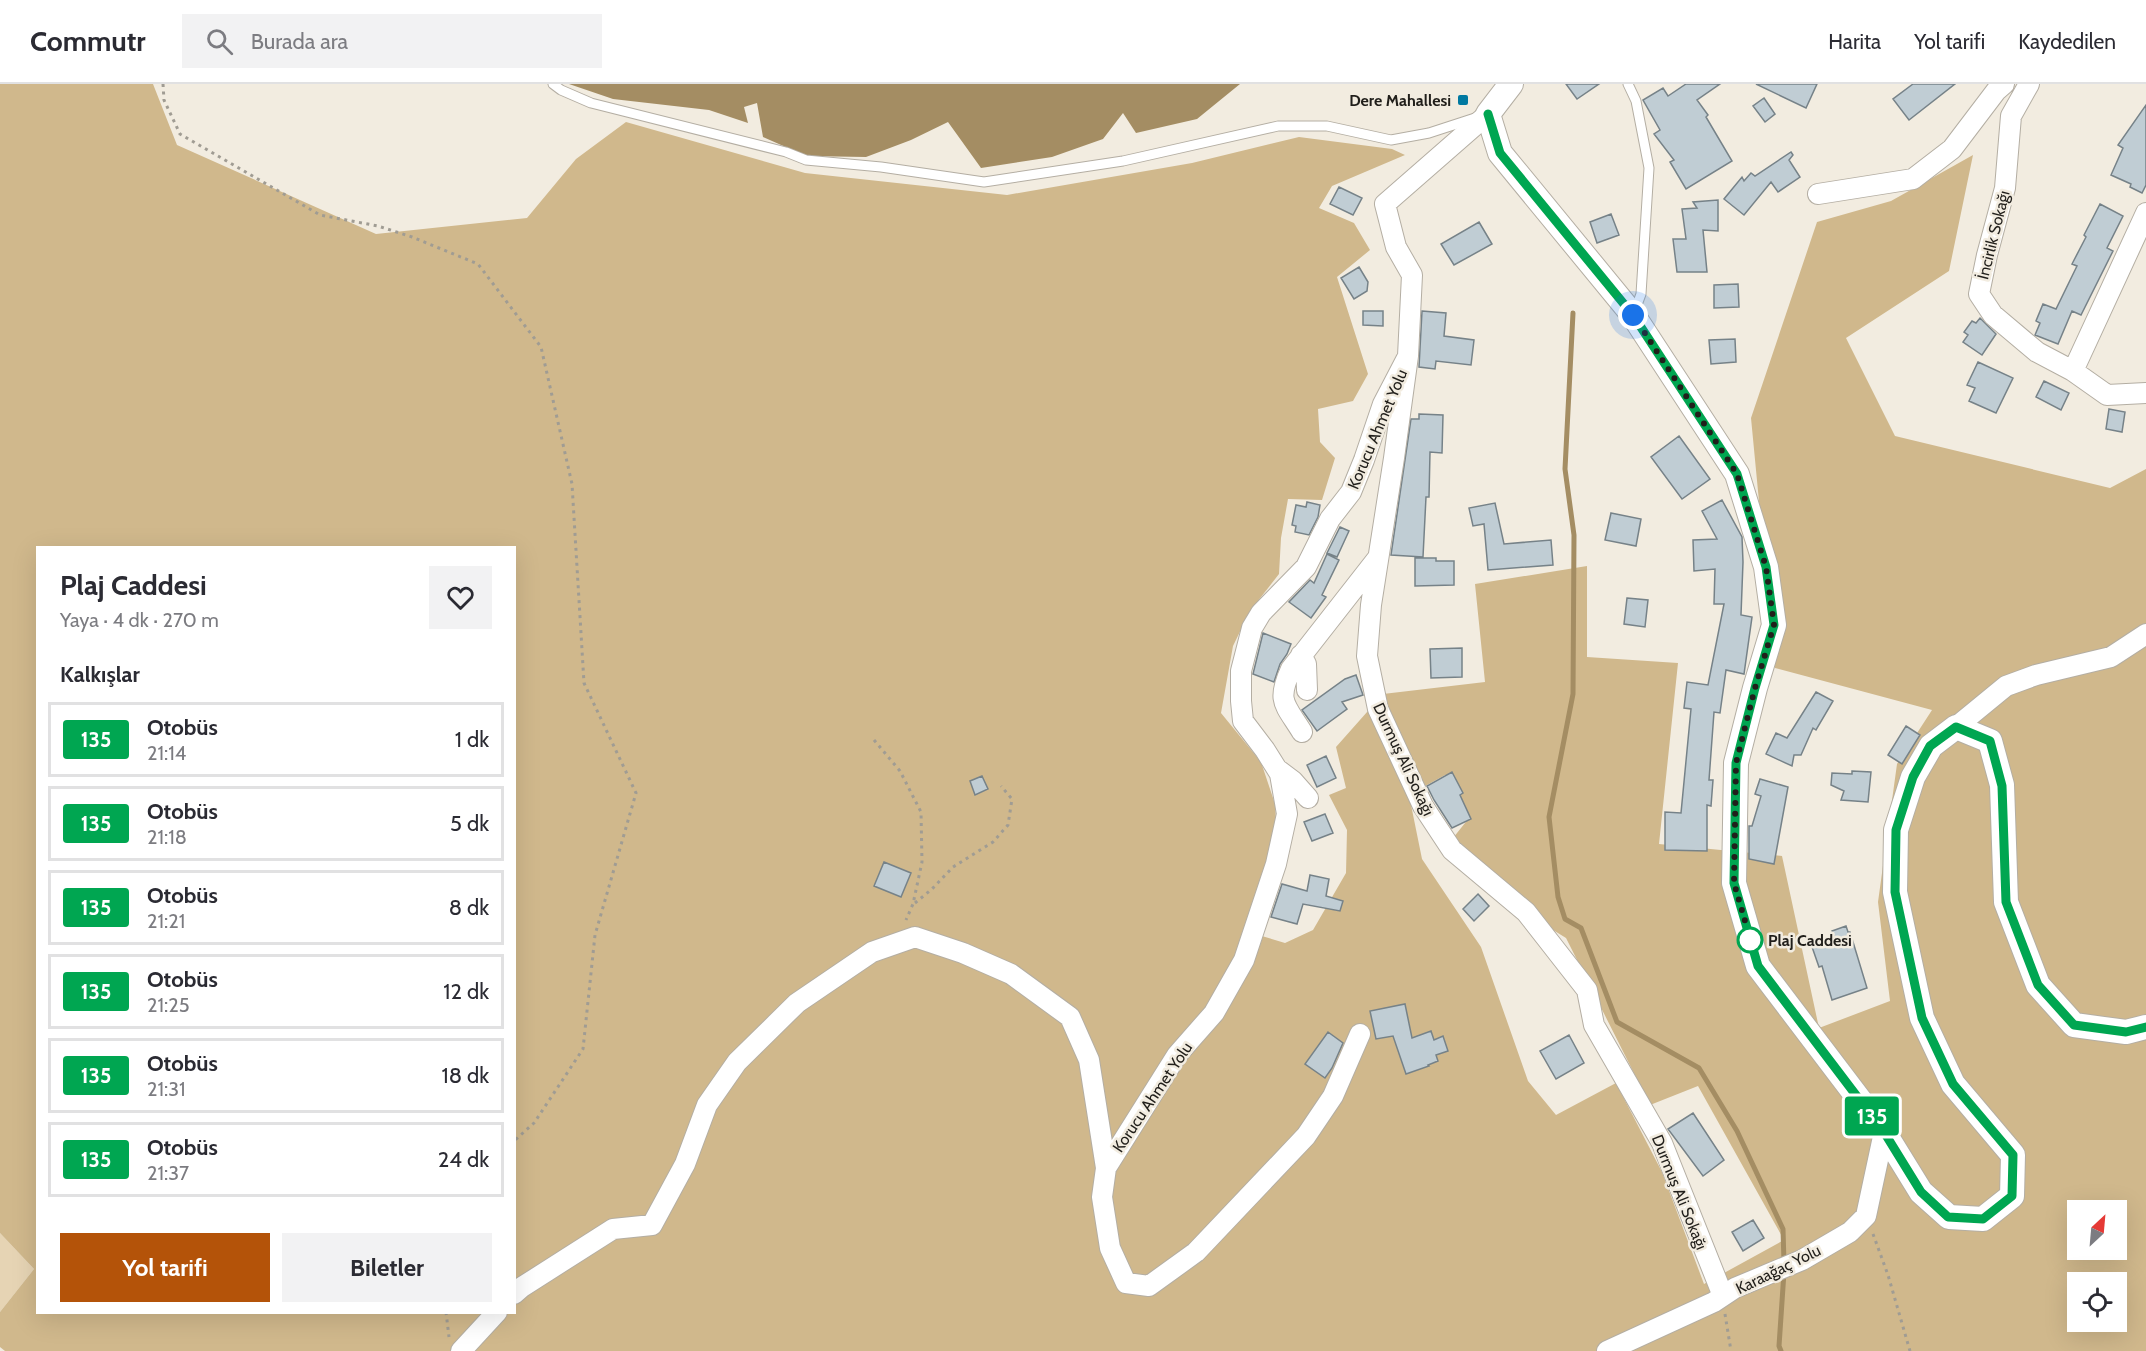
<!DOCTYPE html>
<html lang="tr">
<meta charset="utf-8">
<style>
:root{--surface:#fff;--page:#f2f2f3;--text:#2b2b33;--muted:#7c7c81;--line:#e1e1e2;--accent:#b45309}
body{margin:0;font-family:Cabin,sans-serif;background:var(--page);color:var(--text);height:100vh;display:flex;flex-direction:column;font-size:22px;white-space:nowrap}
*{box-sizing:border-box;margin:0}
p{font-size:20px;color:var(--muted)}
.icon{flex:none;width:33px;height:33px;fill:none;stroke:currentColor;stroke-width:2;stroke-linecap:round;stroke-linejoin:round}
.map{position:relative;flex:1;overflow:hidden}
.details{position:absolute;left:36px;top:462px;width:480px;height:768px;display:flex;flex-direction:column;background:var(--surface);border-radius:0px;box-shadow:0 6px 24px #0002}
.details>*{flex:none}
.badge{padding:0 12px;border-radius:4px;font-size:21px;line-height:39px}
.needle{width:39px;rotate:26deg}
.buttons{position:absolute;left:2067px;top:1116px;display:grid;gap:12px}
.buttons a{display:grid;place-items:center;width:60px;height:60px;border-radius:0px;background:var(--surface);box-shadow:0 6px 24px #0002;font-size:30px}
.you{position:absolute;width:30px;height:30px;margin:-15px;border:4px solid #fff;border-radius:50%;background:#1a73e8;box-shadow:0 0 0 9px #1a73e833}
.map>.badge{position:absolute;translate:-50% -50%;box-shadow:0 0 0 3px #fff}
h2{padding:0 24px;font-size:22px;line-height:54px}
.round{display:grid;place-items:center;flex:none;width:63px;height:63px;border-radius:0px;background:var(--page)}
.head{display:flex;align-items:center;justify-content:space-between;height:102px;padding:0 24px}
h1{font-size:28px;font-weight:800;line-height:45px}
.cta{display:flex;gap:12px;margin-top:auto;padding:12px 24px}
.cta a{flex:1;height:69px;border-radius:0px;background:var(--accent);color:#fff;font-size:24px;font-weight:800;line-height:69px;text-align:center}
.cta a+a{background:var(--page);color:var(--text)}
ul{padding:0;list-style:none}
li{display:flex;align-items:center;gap:18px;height:75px;margin:0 12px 9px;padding:0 12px;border:3px solid var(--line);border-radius:0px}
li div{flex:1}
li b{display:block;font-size:22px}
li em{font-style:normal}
li .badge{min-width:66px;font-weight:700;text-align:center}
header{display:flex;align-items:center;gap:36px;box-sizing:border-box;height:84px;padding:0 30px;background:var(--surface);border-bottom:2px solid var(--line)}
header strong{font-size:28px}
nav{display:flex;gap:33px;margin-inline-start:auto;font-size:21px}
.search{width:420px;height:54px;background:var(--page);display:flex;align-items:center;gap:15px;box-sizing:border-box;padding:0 21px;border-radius:0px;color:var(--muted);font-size:22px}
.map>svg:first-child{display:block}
.green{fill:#e6d4b4}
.forest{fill:#d0b88c;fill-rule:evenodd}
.water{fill:#a48d63}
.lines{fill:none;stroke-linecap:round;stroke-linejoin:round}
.stream{stroke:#a48d63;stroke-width:5}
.building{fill:#c0cdd4;stroke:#768288;stroke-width:1.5}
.service-casing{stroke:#b4aea3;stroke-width:11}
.minor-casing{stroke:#b4aea3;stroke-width:22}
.tertiary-casing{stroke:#b4aea3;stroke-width:26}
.path{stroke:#a09c93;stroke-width:3;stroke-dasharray:3 4.5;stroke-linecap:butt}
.service{stroke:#fff;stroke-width:9}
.minor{stroke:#fff;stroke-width:20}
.tertiary{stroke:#fff;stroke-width:24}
.line-casing{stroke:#fff;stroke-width:14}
.line{stroke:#00a651;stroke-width:9}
.walk{stroke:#211f1b;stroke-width:6;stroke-dasharray:0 10.8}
.poi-dot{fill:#0079a1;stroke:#f2ece0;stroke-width:2}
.stop-dot{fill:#fff;stroke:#00a651;stroke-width:3}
.labels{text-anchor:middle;stroke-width:5;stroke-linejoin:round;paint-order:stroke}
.poi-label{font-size:16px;font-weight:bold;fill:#211f1b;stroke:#f2ece0;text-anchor:end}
.street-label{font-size:16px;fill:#211f1b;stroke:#f2ece0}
.stop-label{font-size:16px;font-weight:bold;fill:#211f1b;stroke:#f2ece0;text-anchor:start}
</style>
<header>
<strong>Commutr</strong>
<div class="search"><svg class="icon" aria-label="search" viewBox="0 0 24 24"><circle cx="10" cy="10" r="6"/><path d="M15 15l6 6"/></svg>Burada ara</div>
<nav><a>Harita</a><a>Yol tarifi</a><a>Kaydedilen</a></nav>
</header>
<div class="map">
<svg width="2146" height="1267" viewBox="0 0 2146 1267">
<rect width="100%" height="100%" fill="#f2ece0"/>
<path class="green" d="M0,1149L34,1185L0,1228Z"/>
<path class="forest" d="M0,0H153L177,61L376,150L527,134L576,75L626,38L805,89L1007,111L1192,79L1299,53L1392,65L1405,71L1332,102L1319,124L1354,139L1370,166L1337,193L1368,290L1353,317L1318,325L1320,358L1335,374L1322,416L1288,415L1281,454L1279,490L1250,527L1233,562L1221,629L1261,678L1275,720L1277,752L1245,847L1285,859L1313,846L1346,789L1347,746L1329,711L1346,704L1336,663L1383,610L1485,598L1475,500L1587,482V573L1678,579L1659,760L1782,772L1819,944L1890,917L1878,818L1897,680L1932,626L1775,584L1751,334L1817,138L1891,117L1973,71L1949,187L1846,254L1895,352L2110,404L2146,385V1267H5L0,1263V1228L34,1185L0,1149ZM38,464H514V1228H38ZM1445,691L1469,734L1453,754L1532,833L1566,854L1650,1021L1698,1002L1784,1156L1704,1200L1662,1088L1616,999L1556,1031L1528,997L1481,863L1422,775L1409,711ZM2078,1126H2116V1166H2078ZM2078,1198H2116V1238H2078Z"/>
<path class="water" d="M569,0H1240L1197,35L1136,49L1123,29L1103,55L1052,73L981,84L948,38L911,56L866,73L806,72L763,53L757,19L744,23L748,39L709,26L613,15Z"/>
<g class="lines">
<path class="stream" d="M1573,229L1565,385L1574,451L1573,610L1549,733L1558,813L1565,835L1581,844L1617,938L1699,984L1737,1047L1783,1145L1784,1179
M1781,1267L1779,1262L1784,1188"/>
</g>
<path class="building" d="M1566,0H1599L1577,15Z
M1686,0H1720L1697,16L1708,31L1706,33L1732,77L1686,105L1670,78L1674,76L1654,50L1660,46L1643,16L1663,4L1668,12Z
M1756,0H1817L1806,24Z
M1913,0H1955L1909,36L1893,15Z
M1764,14L1775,30L1765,38L1753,22Z
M2146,21V101L2142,109L2130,103L2131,100L2111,91L2123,64L2118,61Z
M1791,68L1793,71L1789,76L1800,93L1778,108L1771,98L1744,131L1724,115L1742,93L1744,97L1751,89L1755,92Z
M1339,103L1362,114L1353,131L1330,120Z
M1718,116V147L1703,146L1707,188H1677L1673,155H1686L1682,125L1697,124L1693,118Z
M2100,120L2123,132L2107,164L2113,167L2081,231L2072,227L2058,260L2035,251L2040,239L2036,237L2043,220L2056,225L2077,182L2072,180L2086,153L2084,151Z
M1611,130L1619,151L1597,159L1590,138Z
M1479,138L1492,160L1454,181L1441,160Z
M1359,183L1368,198L1367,207L1354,215L1341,194Z
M1738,200L1739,223L1714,224V201Z
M1363,227H1383V242L1363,241Z
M1422,227L1446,229L1444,252L1474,256L1471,281L1436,277L1435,285L1419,283Z
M1980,234L1996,250L1982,271L1963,258L1968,251L1964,248L1972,237L1976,239Z
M1735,255L1736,278L1711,280L1709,256Z
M1978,278L2013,294L1996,329L1969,317L1975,304L1967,301Z
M2044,297L2069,309L2061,326L2036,313Z
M2109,325L2125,328L2122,348L2106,345Z
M1419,330L1443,331L1442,369L1430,368L1429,413H1426L1423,473L1391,471L1411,335H1419Z
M1679,352L1710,395L1682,415L1651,373Z
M1722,416L1742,453L1743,478L1741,531L1752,533L1744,590L1726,586L1720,629L1714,628L1709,696H1713L1711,722L1707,721V767L1665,766V728L1681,729L1691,625L1684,624L1687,598L1708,601L1724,520H1714L1715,485L1694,487L1693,456L1717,455L1702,427Z
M1307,418L1320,421L1318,433L1309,451L1295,448L1296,442L1292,441L1296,421L1306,423Z
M1495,419L1504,460L1551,456L1553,481L1488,486L1484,440L1473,442L1469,424Z
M1611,429L1641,435L1636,462L1605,456Z
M1340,443L1349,447L1337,473L1327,469Z
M1327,470L1339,476L1322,511L1326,513L1311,534L1289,518L1310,496L1314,499Z
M1415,474H1436V477H1454V501L1415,502Z
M1627,514L1648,516L1645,543L1624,540Z
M1263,549L1291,560L1287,570L1280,580L1274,598L1253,590Z
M1462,564V593L1431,594L1430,565Z
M1356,591L1363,611L1342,618L1347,625L1317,647L1302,626L1345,595Z
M1816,608L1833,617L1816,646L1813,644L1801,671H1794L1792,682L1766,670L1776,649L1787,654Z
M1906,642L1920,651L1902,680L1888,671Z
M1326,672L1336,694L1317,703L1307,681Z
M1852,687L1871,688L1868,718L1841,716L1844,707L1831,701L1832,689L1852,690Z
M1452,688L1463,709L1460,711L1471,735L1452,744L1434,716L1427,702Z
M982,692L988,705L975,711L970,697Z
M1760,695L1788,703L1774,780L1749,775V742H1752L1761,712L1755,710Z
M1325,730L1333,749L1312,757L1304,738Z
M884,778L911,789L901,813L874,802Z
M1310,791L1329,795L1326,812L1343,817L1340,827L1303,820L1297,840L1271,833L1282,800L1307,807Z
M1478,810L1489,822L1474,837L1463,825Z
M1846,842L1848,848H1850L1867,904L1832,916L1822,882L1819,883L1811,860L1834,853L1832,847Z
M1405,920L1412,954L1431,947L1434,956L1443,952L1448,967L1436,971L1438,977L1428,981L1429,982L1406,990L1393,952L1376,955L1370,927Z
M1328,948L1343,959L1332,984L1325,994L1305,980Z
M1569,951L1584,979L1556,995L1540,967Z
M1693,1029L1724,1076L1703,1092L1668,1045Z
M1753,1136L1764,1154L1743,1167L1732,1148Z"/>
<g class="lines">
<g class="service-casing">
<path id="service" d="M553,0L561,6L591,19L786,68L806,76L881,83L984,98L1123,77L1278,42H1327L1391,56L1429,49L1475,34
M1628,0L1636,17L1649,84L1641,210L1634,229"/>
</g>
<g class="minor-casing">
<path id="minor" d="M2029,0L2011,32L2005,104L1987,171L1979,210L1993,231L2037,268L2073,287L2107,311L2146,309
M1488,30L1385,120L1396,163L1412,191L1408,272L1394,374L1371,521L1367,572L1378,625L1423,722L1452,766L1526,828L1587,906L1594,941L1662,1059L1723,1212
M1818,110L1913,95L1952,65L1996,7L2004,0
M2073,287L2146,129
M1301,571L1306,580L1307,606
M1956,643L2006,602L2036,591L2111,573L2146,550
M1302,648C1285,620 1276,618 1291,585L1377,475
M1277,685L1293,697L1308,714
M1106,1084L1102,1113L1110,1164L1126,1199L1149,1202L1196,1168L1306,1052L1333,1012L1360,950
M514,1210L522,1203L613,1145L652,1141L685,1080L707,1021L737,978L797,919L872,868L915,853L963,869L1011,890L1070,933L1089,976L1106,1084L1177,971L1214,929L1244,876L1276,780L1287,730L1280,690L1265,666L1243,637L1241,617V587L1252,544L1261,529L1306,483L1330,435L1351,408L1364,376L1383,320L1408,272
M461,1267L497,1228
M1607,1267L1714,1218L1735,1204L1802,1176L1850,1148L1866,1132L1884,1048"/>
</g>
<g class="tertiary-casing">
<path id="tertiary" d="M1511,0L1488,30L1500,69L1633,231L1737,390L1766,483L1774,541L1755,604L1736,679L1734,799L1758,882L1884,1048L1921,1108L1949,1133L1983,1135L2012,1112L2013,1071L1953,1000L1922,934L1895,808L1896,746L1913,693L1931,662L1956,643L1990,657L2002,701L2006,818L2038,901L2074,941L2126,948L2146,943"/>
</g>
<path class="path" d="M163,0L164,16L180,50L320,131L378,142L412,153L478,180L541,263L572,400L584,599L636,709L595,851L583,965L534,1039L514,1057
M874,656L900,687L921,728L922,778L913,820L906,836
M915,819L932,805L953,783L993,758L1008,741L1012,715L1001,702
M1873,1150L1888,1191L1910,1267
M446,1228L449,1253
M1725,1230L1731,1267"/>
<use href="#service" class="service"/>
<use href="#minor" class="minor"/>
<use href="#tertiary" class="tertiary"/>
</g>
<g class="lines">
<g class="line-casing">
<path id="line" d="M1488,30L1500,69L1633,231L1737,390L1766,483L1774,541L1755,604L1736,679L1734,799L1758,882L1884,1048L1921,1108L1948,1133L1983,1135L2012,1112L2013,1071L1953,1000L1922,934L1895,808L1896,746L1913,693L1930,662L1956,643L1990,657L2002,702L2006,818L2038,901L2074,941L2126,948L2146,943"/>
</g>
<use href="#line" class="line"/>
<path class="walk" d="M1633,231L1737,390L1766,483L1774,541L1755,604L1736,679L1734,799L1752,861L1750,856"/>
</g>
<rect class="poi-dot" x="1457" y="10" width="12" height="12" rx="3"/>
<circle class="stop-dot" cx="1750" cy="856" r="12"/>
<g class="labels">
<g class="poi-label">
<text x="1451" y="22">Dere Mahallesi</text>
</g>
<g class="street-label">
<text transform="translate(1993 151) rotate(-76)" y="6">İncirlik Sokağı</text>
<text transform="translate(1377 345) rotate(-67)" y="6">Korucu Ahmet Yolu</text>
<text transform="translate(1404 675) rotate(65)" y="6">Durmuş Ali Sokağı</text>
<text transform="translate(1152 1013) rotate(-56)" y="6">Korucu Ahmet Yolu</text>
<text transform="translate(1680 1108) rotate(68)" y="6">Durmuş Ali Sokağı</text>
<text transform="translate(1778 1185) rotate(-26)" y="6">Karaağaç Yolu</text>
</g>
<g class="stop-label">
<text x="1768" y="862">Plaj Caddesi</text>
</g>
</g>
</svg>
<div class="buttons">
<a><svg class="needle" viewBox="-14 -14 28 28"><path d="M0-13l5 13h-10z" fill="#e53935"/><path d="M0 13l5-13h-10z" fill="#7c7c81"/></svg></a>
<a><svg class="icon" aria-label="locate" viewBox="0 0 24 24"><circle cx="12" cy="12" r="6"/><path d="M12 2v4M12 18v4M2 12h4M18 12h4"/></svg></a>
</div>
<div class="you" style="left:1633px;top:231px"></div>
<b class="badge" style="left:1872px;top:1032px;background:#00a651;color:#fff">135</b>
<section class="details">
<div class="head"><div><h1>Plaj Caddesi</h1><p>Yaya · 4 dk · 270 m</p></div><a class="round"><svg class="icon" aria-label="heart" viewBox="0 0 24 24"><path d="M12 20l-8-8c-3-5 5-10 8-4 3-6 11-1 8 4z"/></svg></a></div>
<h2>Kalkışlar</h2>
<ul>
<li><span class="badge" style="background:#00a651;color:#fff">135</span><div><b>Otobüs</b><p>21:14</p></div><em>1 dk</em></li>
<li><span class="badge" style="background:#00a651;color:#fff">135</span><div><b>Otobüs</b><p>21:18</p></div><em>5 dk</em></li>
<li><span class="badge" style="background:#00a651;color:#fff">135</span><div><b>Otobüs</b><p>21:21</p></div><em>8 dk</em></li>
<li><span class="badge" style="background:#00a651;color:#fff">135</span><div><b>Otobüs</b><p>21:25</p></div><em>12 dk</em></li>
<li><span class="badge" style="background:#00a651;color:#fff">135</span><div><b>Otobüs</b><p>21:31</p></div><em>18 dk</em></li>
<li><span class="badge" style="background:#00a651;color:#fff">135</span><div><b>Otobüs</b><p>21:37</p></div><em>24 dk</em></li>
</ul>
<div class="cta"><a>Yol tarifi</a><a>Biletler</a></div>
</section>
</div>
